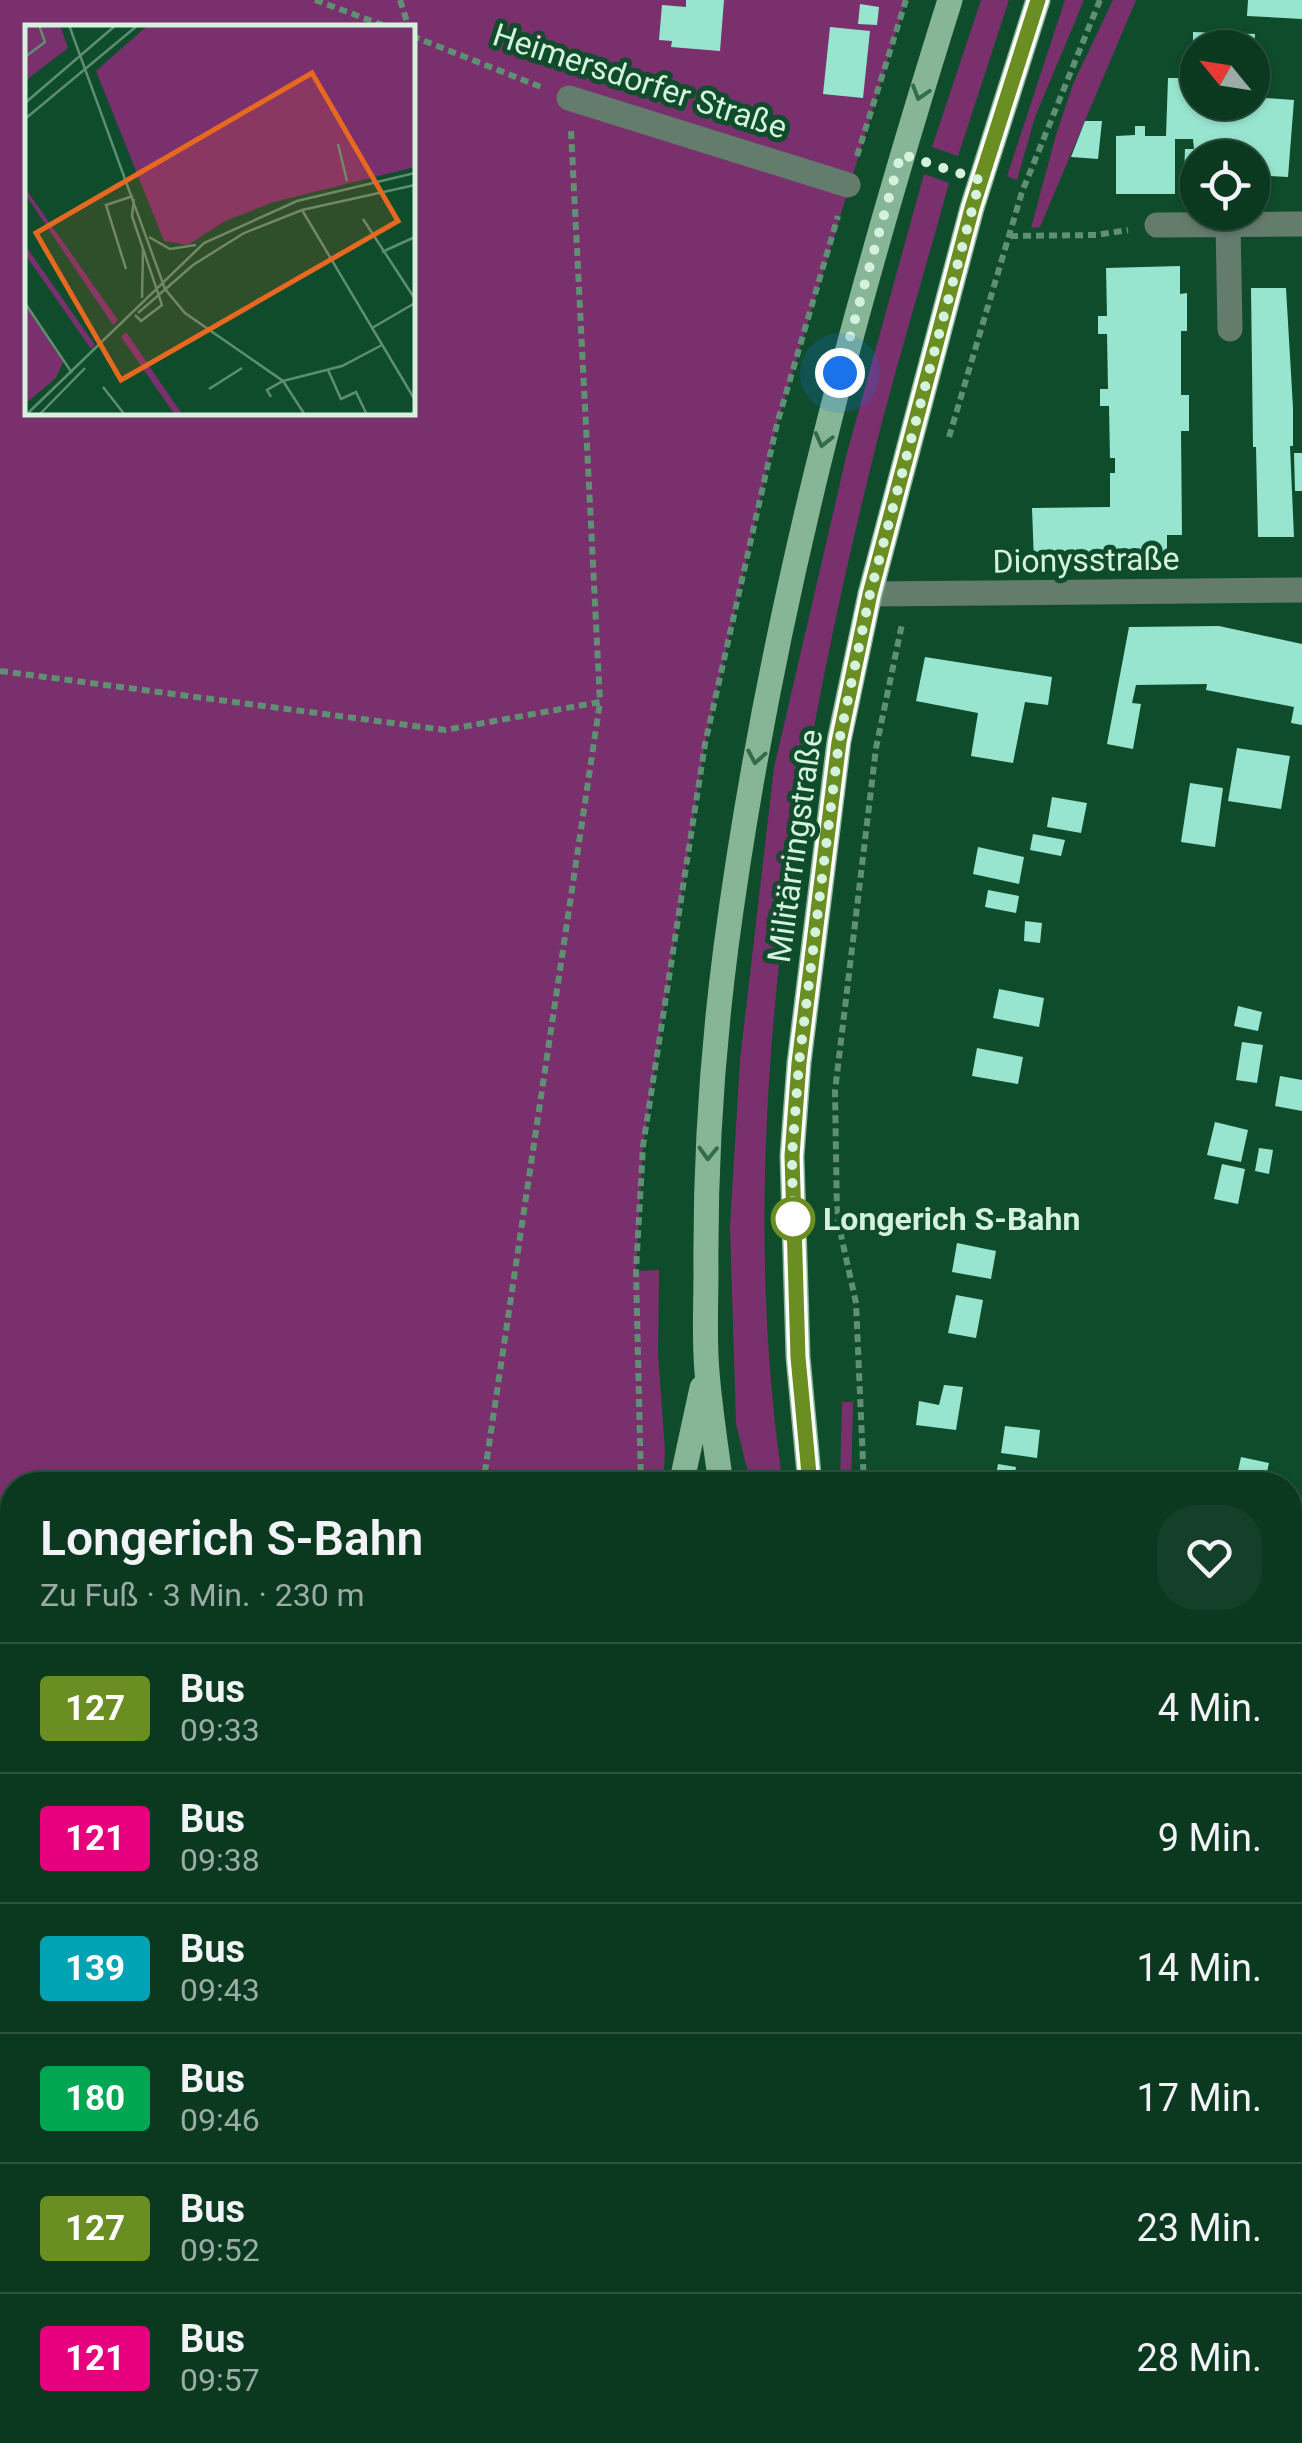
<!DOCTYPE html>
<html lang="de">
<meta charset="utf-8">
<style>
:root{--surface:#0b3920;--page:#144029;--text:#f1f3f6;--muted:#9aaca5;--line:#2b533e}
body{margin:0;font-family:Roboto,sans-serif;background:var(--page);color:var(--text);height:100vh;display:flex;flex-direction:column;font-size:38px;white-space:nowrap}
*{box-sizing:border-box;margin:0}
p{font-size:32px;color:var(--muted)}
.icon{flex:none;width:55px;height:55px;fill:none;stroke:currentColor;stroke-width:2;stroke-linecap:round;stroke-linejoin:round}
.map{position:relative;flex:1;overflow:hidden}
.side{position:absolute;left:0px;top:1472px;width:1302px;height:972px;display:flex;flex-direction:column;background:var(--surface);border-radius:40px 40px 0 0;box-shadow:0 2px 8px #0004,0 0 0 2px var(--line)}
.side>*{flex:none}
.badge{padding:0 20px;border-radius:8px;font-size:35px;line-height:65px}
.needle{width:65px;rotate:300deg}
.controls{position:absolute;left:1180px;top:30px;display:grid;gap:20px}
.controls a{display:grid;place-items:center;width:90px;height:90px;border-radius:50%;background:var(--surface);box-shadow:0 2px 8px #0004,0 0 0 2px var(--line);font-size:50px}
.you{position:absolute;width:50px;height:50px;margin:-25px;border:8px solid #fff;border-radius:50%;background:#1a73e8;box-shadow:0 0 0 15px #1a73e833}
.map>.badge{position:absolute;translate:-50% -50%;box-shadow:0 0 0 5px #fff}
.round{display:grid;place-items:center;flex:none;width:105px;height:105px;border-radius:40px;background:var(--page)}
.overview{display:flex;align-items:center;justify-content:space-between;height:170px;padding:0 40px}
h1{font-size:48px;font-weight:600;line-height:75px}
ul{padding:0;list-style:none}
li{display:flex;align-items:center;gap:30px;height:130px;padding:0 40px;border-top:2px solid var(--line)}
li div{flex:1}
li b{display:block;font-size:38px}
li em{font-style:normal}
li .badge{min-width:110px;font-weight:700;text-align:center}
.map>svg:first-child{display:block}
.green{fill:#7b306e;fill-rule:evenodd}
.building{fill:#98e5cf}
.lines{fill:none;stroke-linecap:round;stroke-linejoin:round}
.path{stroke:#609074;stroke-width:6;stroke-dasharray:8 5;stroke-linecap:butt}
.minor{stroke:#647c6c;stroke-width:25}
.major{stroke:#86b696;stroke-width:25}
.rail-casing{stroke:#bfe0ca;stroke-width:11}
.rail{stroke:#0f4c2b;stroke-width:8;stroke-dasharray:22;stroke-linecap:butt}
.oneway{stroke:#336c4b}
.line-casing{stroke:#fff;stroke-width:22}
.line{stroke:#6b8e23;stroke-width:15}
.walk{stroke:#d4f2dd;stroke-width:10;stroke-dasharray:0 18}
.stop-dot{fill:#fff;stroke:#6b8e23;stroke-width:5}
.labels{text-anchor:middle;stroke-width:10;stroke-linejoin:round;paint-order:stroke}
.street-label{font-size:32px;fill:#d4f2dd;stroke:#0f4c2b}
.stop-label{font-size:32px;font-weight:bold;fill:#d4f2dd;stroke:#0f4c2b;text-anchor:start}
.inset-road{fill:none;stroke:#5e8e72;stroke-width:2.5}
.view{fill:#e66821;fill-opacity:0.15;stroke:#e66821;stroke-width:5}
.inset-edge{fill:none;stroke:#d4f2dd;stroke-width:5}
</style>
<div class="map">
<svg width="1302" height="2443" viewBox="0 0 1302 2443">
<rect width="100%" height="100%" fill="#0f4c2b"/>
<path class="green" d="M0,0H906L777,424L705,744L643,1146L636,1271L659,1270L658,1354L665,1451L663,1485H12V1546L0,1544ZM28,28H412V412H28Z
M981,0H1009L958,156L932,147Z
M1065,0H1084L1035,117L1017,180L1007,176Z
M1113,0H1136L1040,227L1031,228L1056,135L1073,84Z
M924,174L949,183C922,282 891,381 867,482C789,802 734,1157 783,1485H751L736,1424L730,1226L740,1060L774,768L847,453Z
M842,1402H853L851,1485H840Z"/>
<path class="building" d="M686,0H724L720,51L671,47L672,41L659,40L662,5L686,7Z
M1248,0H1302V19L1247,16Z
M860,4L879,7L877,25L858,24Z
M830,27L870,31L863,98L823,94Z
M1193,32L1255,34L1254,48H1198V102H1252V97L1294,100L1288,177L1252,175V158H1198V202L1183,201L1185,149H1194L1193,139H1175V194H1116V136L1135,135V126H1145V136H1166L1168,78H1193Z
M1085,121H1102L1098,159L1071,157Z
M1180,266V294L1187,293V331H1181V395H1189V431H1181L1182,535H1167V558L1034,562L1032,508L1110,507V473H1115V458H1110L1109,406H1100V389H1108L1107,334H1098V316H1107L1106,268Z
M1251,288H1286L1293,408V446H1290L1294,537H1258L1256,447H1253Z
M1294,453H1302V491H1295Z
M1219,626L1302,644V725L1291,723L1294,707L1206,690L1207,684L1136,685L1132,703L1141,704L1133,749L1107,744L1129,627Z
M925,657L1052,677L1048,705L1025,702L1013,763L971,756L978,713L916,701Z
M1237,748L1290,756L1281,809L1228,801Z
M1190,783L1223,788L1215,847L1181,842Z
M1052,797L1087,803L1081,833L1047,827Z
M1033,834L1065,840L1061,856L1030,850Z
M978,847L1024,857L1019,884L973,874Z
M988,890L1019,896L1016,913L985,907Z
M1025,921L1042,923L1040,943L1024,941Z
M999,989L1044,998L1039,1027L993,1018Z
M1238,1006L1262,1012L1258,1031L1234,1026Z
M1242,1042L1263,1045L1257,1083L1236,1080Z
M977,1048L1023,1057L1018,1084L972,1076Z
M1280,1076L1302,1080V1111L1275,1106Z
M1215,1122L1248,1130L1241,1162L1207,1155Z
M1259,1148L1273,1150L1269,1174L1255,1171Z
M1222,1164L1245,1169L1238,1204L1214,1199Z
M957,1243L996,1251L991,1279L952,1272Z
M956,1295L983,1300L976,1338L948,1333Z
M944,1385L963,1387L956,1430L916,1425L919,1401L939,1405Z
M1005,1426L1040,1430L1037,1458L1001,1453Z
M1241,1457L1269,1463L1264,1485H1235Z
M998,1464L1016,1467L1014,1485H967L968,1476L995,1481Z
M1290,1516L1302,1519V1605L1290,1602Z
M0,1693L12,1695L2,1741H0Z
M1302,1720V1762L1290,1768V1726Z
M1290,1784L1297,1785V1820H1290Z"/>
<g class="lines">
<path class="path" d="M315,0L391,28
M400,0L409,28
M412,36L541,87
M857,156L906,0
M1010,236L1096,235L1128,230
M949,437L1022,192L1100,0
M0,671L445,730L600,702L571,131
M483,1485L600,702
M641,1485L636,1271L643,1146L705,744L777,424L838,216
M864,1485L856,1303L837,1217L835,1091L876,748L902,624
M0,1500L11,1585
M0,1678L12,1681"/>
<path class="minor" d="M569,98L848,185
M1228,224L1230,329
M1157,225L1302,224
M870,594L1302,590
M0,1633L12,1635
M1290,1673L1302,1667"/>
<path class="major" d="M681,1485L702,1388
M721,1485C716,1447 710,1410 707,1372C704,1339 706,1305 706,1273C705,1163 712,1055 726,947C769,622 852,312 950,0
M810,1485L798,1357L792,1156L799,1063L839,741L870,594L972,208L1038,0
M991,2432L995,2443
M1024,2432L1027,2443"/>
<g class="rail-casing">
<path id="rail" d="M1290,2118H1302
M1290,2187L1302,2186
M0,2238L12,2236
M1290,2270H1302
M0,2290L12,2289
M1290,2341L1302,2340
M0,2364L12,2363
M1290,2400L1302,2399
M1290,2425L1302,2424
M0,2436L52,2432
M689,2443L832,2432
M1052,2443L1193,2432"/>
</g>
<use href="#rail" class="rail"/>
</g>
<defs><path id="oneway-chevron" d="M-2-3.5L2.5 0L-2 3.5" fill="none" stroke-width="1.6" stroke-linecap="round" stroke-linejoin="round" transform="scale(2.5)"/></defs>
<g class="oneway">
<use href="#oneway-chevron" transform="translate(920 93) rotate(107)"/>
<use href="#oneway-chevron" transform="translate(823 440) rotate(104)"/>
<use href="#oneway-chevron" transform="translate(756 757) rotate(100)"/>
<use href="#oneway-chevron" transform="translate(708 1153) rotate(92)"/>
</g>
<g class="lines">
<g class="line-casing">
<path id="line" d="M810,1485L798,1357L792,1156L799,1063L839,742L870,594L972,208L1038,0"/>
</g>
<use href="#line" class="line"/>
<path class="walk" d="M793,1219L792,1156L799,1063L839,742L870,594L980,180L901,154L840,373"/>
</g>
<circle class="stop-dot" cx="793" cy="1219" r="20"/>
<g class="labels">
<g class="street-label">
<text transform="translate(640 81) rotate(18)" y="11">Heimersdorfer Straße</text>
<text transform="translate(1086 560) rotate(-1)" y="11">Dionysstraße</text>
<text transform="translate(795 846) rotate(-82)" y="11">Militärringstraße</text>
</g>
<g class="stop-label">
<text x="823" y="1230">Longerich S-Bahn</text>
</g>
</g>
<g transform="translate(25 25)">
<rect width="390" height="390" fill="#0f4c2b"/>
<path d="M0,0H35L43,23L0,56ZM123,0H390V142L249,177L200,196L163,220L139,216L71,46ZM0,163L93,295L88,300L0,169ZM0,220L70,320L66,324L0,229ZM0,280L38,337L31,353L0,379ZM101,307L153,383L158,390H150L96,312Z" fill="#7b306e"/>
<path class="inset-road" d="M44,0L140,264L160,288L258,356L280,390M0,32L20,17L14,0M0,78L91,0M0,94L113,0M313,119L322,156M109,174L107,191L137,280L116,296L110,290M277,185L390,375M338,194L390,274M124,212L145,224L171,220M357,227L390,212M101,244L81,180L108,171M117,273L118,225M0,278L47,348M113,288L168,240L219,208L277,185L390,160M347,303L390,278M303,345L316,374L331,367L342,390M78,362L100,390M184,364L217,343M246,372L242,365L258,356L317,341L357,320M1,390L179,218L272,176L390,148M14,390L60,343"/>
<path class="view" d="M287,48L373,196L96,355L11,208Z"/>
<rect width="390" height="390" class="inset-edge"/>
</g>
</svg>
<div class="controls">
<a><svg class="needle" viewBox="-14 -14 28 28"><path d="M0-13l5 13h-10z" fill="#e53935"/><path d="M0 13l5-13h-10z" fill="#9aaca5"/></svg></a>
<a><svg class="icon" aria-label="locate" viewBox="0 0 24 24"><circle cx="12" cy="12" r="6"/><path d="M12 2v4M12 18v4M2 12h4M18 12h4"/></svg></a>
</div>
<div class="you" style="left:840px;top:373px"></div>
<section class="side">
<div class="overview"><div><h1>Longerich S-Bahn</h1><p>Zu Fuß · 3 Min. · 230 m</p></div><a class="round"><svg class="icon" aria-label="heart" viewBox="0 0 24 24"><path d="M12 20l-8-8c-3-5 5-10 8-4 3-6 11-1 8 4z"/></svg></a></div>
<ul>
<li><span class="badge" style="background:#6b8e23;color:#fff">127</span><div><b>Bus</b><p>09:33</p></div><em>4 Min.</em></li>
<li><span class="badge" style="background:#e6007e;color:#fff">121</span><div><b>Bus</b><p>09:38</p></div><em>9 Min.</em></li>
<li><span class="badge" style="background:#00a3b4;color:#fff">139</span><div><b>Bus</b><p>09:43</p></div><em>14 Min.</em></li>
<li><span class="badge" style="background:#00a651;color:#fff">180</span><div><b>Bus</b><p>09:46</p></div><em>17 Min.</em></li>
<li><span class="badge" style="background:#6b8e23;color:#fff">127</span><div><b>Bus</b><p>09:52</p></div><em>23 Min.</em></li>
<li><span class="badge" style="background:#e6007e;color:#fff">121</span><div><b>Bus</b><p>09:57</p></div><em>28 Min.</em></li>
</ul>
</section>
</div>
